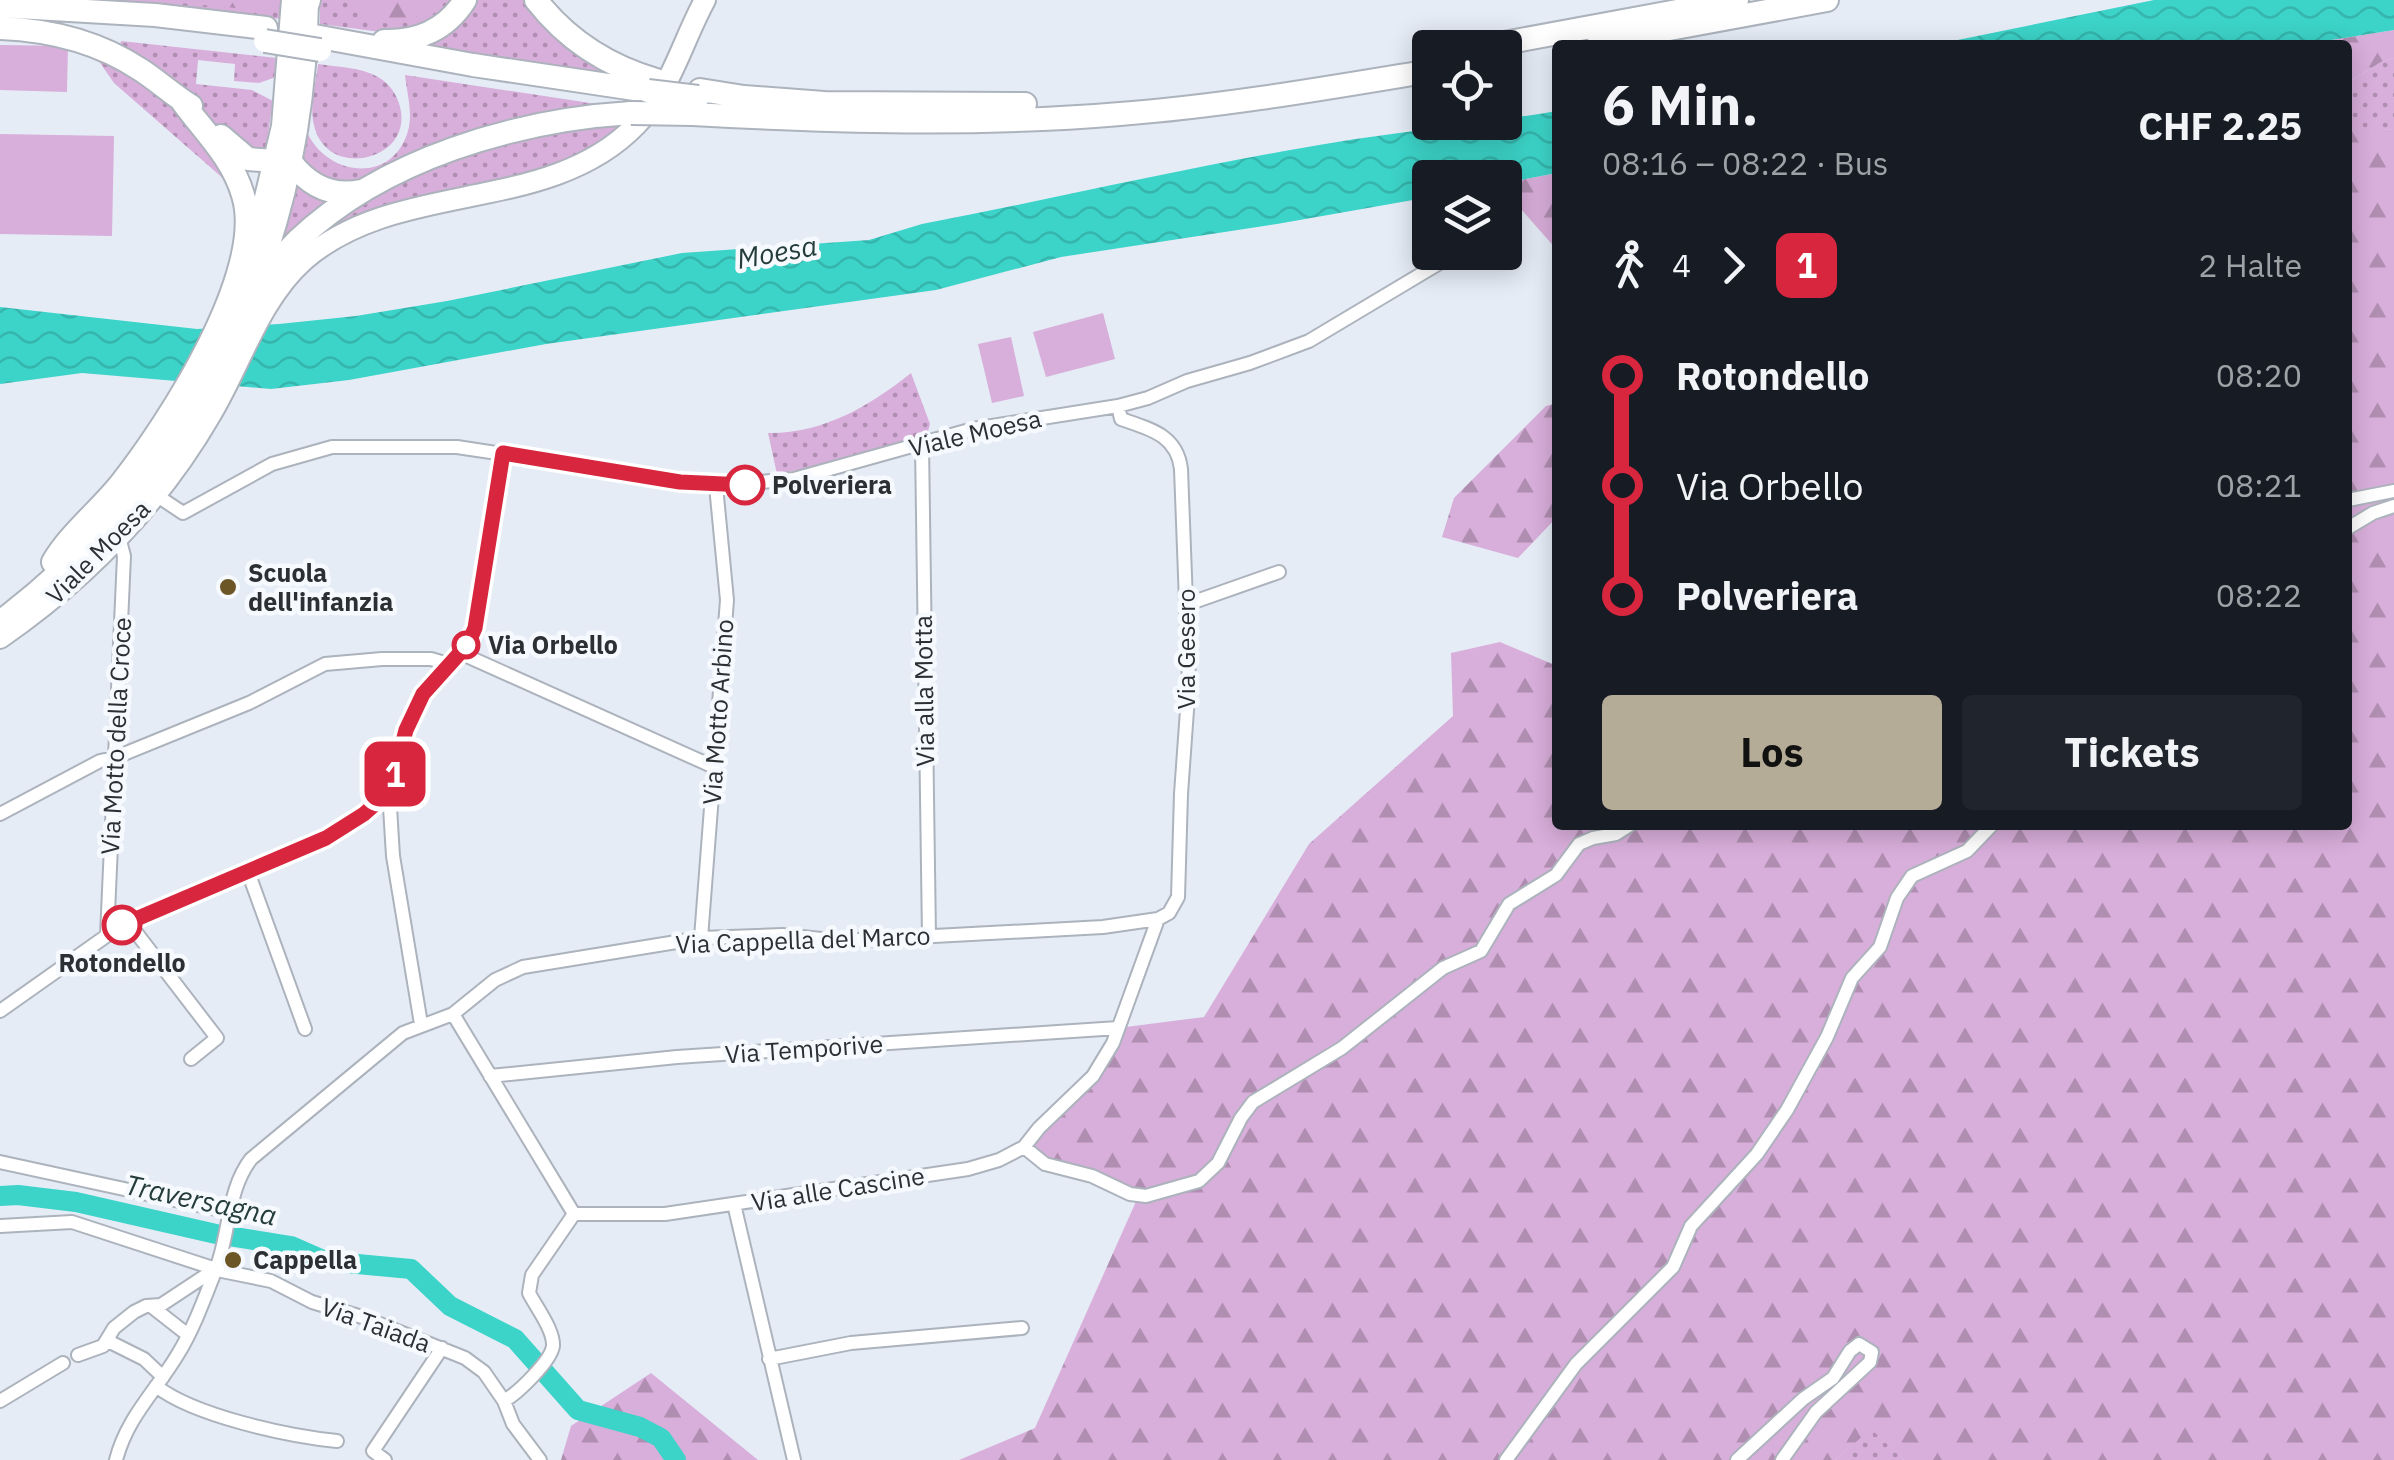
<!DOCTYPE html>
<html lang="de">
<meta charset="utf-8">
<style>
:root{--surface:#171b24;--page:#20242c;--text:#f1f3f6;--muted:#9ea1a6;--accent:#b5ac98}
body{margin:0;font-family:"IBM Plex Sans",sans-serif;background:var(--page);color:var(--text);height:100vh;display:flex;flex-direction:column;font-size:38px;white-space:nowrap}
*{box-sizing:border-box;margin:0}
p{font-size:32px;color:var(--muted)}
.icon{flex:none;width:55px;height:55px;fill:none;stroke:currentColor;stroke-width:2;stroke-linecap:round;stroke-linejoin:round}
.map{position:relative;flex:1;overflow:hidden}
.details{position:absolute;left:1552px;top:40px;width:800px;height:790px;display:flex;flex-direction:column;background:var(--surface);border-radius:10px;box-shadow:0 5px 25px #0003}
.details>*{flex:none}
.badge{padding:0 20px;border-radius:15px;font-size:35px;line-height:65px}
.fabs{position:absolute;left:1412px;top:30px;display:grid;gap:20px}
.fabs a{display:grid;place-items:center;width:110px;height:110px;border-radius:10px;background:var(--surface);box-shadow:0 5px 25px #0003;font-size:50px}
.map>.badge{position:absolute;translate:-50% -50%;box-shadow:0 0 0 5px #fff}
.legs{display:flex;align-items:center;gap:15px;height:110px;padding:0 50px;font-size:32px}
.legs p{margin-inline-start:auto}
.overview{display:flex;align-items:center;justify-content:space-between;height:170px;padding:0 50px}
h1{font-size:55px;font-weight:800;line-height:75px}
.action{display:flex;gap:20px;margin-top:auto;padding:20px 50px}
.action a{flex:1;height:115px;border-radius:10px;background:var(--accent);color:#111;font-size:40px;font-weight:800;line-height:115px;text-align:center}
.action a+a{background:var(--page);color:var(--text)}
ul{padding:0 50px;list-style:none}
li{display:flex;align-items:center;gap:35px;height:110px;font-size:38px}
li i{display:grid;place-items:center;width:15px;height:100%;margin:0 12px;background:currentColor}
li i::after{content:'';width:25px;height:25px;margin:-12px;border:8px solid;border-radius:50%;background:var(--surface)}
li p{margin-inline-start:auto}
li:first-child i{background:linear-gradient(#0000 50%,currentColor 0)}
li:last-child i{background:linear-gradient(currentColor 50%,#0000 0)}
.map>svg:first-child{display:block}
.grass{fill:url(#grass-dots)}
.forest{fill:url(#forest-firs)}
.pitch{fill:#d8aeda}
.water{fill:url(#water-waves)}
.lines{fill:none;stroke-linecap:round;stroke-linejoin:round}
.river{stroke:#3cd3c8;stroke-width:20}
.street-casing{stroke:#acb3bc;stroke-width:16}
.primary-casing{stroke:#acb3bc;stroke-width:24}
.highway-casing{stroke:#acb3bc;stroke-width:26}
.street{stroke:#fff;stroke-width:12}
.primary{stroke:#fff;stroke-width:20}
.highway{stroke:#fff;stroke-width:22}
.highway-bridge-casing{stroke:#acb3bc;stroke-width:26;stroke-linecap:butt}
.highway-bridge{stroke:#fff;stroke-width:22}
.line-1-casing{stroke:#fff;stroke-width:22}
.line-1{stroke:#d7263d;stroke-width:15}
.stop-1-dot{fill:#fff;stroke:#d7263d;stroke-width:5}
.poi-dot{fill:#6c5626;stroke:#f6f9fd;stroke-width:4}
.labels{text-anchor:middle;stroke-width:9;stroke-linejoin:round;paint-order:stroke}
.street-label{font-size:25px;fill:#2d3033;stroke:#f6f9fd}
.stop-label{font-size:25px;font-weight:bold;fill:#2d3033;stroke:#f6f9fd;text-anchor:start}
.poi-label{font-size:25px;font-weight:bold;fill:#2d3033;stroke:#f6f9fd;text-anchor:start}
.water-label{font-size:28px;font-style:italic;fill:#243d3a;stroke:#f6f9fd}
</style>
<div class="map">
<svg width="2394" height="1460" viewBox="0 0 2394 1460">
<defs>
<pattern id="grass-dots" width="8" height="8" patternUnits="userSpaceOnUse" patternTransform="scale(2.5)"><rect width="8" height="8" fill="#d8aeda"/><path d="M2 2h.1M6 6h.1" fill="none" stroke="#b08eb1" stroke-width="1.8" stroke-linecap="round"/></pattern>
<pattern id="forest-firs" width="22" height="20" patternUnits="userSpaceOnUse" patternTransform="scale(2.5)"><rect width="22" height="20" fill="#d8aeda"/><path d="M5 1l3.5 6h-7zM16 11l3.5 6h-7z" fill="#b08eb1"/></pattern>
<pattern id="water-waves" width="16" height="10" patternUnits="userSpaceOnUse" patternTransform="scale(2.5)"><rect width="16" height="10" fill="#3cd3c8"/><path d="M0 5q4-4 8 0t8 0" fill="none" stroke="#35b5ac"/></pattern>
</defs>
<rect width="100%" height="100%" fill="#e5ecf6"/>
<path class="grass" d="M76,0H281L280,19L198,8Z
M320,0H454L425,25L388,33L320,24Z
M471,0H529L614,74L416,46Z
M121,41L277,58L276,77L259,83L234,81L235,64L198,60L196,84L252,90L273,101L265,154L241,149L201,109L120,46Z
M96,57L116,65L179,109L233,187L114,83Z
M2394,58V130L2356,128L2348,110V83L2381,62Z
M318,64C337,67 361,67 378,77C389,83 397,94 400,107C414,161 326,181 314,125C309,106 316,83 318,64Z
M405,75L623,108L368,181L335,186L298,161L306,130C325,176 392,186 408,131C413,113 407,94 405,75Z
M625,123C575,176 491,177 426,196C387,208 349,228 312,244L304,242C368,199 435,160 511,140C547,130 588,128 625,123Z
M295,176L333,197L275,259Z
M911,373L930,424L927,435L814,467L777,474L768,433C822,434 870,406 911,373Z
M1871,1428L1904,1460H1835Z"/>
<path class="forest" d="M147,0H272L267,8L260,10Z
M344,0H438C406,32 375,31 344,0Z
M2394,30V58L2381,62L2348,83V45H2300Z
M2348,110L2357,127L2394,130V1460H1904L1871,1429L1835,1460H959L1035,1428L1138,1197L1072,1171L1024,1147L1093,1076L1118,1028L1204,1017L1309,844L1453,716L1451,653L1500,642L1557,666L1558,825H2348Z
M1557,173H1558L1557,250L1505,191V183Z
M1557,403V517L1518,558L1442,537L1454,498L1546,406Z
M651,1373L758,1460H561L571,1426Z"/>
<path class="pitch" d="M0,45L68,46L67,92L0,90Z
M0,134L114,136L112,236L0,234Z
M1103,313L1115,359L1046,377L1033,332Z
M1011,337L1024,396L992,403L978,344Z"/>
<path class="water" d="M2154,0H2394V30L2300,45H1933Z
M1557,111V173L1505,183V178H1430V197L1277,224L1061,257L936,290L546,344L349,380L271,389L82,373L0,384V307L197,329L279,324L356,316L447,301L682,253L869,240L922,224C1047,200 1170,171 1296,149C1384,133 1472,125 1557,111Z"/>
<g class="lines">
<path class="river" d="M0,1196L18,1195L76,1202L216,1234L291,1246L325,1261L411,1269L450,1306L515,1339L578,1410L640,1427L661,1438L676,1460"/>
<g class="street-casing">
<path id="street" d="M922,444L929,937
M156,495L183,513L272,464L332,447H457L716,486L794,479L973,429L1118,406L1148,398L1187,381L1250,363L1309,341L1458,252
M2348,500L2394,491
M2348,528L2373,513L2394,506
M1188,604L1279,572
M460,653L714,767
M0,814L100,761L114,758L249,703L325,664L382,659H431L448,664
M247,869L305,1029
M128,922L217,1038L191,1059
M107,935L124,556L119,537
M701,938L727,600L716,486
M0,1011L119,927L326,838L364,814L389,791
M453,1014L574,1214
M421,1024L393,856L389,791L406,729L423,694L467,644L475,629L503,453
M490,1076L677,1057L1118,1028
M1024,1147L1045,1164L1092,1176L1130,1194L1146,1196L1199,1181L1218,1163L1241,1118L1253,1102L1342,1048L1443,968L1481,951L1509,904L1556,875L1579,844L1593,838L1616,834L1630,825
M0,1162L230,1212
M734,1204L794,1460
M574,1214H665L968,1169L999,1160L1024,1147L1039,1128L1093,1076L1113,1043L1158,919
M0,1226L72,1222L222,1271L271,1281L312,1302L362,1317L465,1358L484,1372L504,1401C518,1393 551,1361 553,1346C554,1330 536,1307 529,1293L532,1275L574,1214
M151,1306L188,1335
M108,1341L144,1359L163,1377
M78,1355L103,1346L114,1328L134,1312L146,1306L161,1305L214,1270
M769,1359L851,1343L1022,1328
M156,1386C194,1416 288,1436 337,1441
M0,1401L63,1363
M504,1401L513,1424L540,1460
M116,1460C127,1417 156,1391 178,1354C194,1328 205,1297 216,1269C230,1233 227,1190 251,1159L403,1033L453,1014L495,980L523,967L701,938L782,935L841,941L1103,927L1158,919L1169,913L1178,897L1181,794L1189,682L1181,469C1177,435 1150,429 1121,419L1118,406
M385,1460L373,1451L442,1348
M1506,1460L1576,1364L1673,1267L1691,1226L1757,1154L1787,1110L1827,1037L1852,978L1880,947L1897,898L1912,876L1967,851L1992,825
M1737,1460L1803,1399L1833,1378L1850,1351L1859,1344L1872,1352L1870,1362L1816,1412L1782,1460"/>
</g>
<g class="primary-casing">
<path id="primary" d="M248,269L282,126L292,0
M0,621C201,467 305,252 308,0
M0,638C85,579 159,504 211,414C241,364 259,300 304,260C398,178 548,216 636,125C671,90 682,42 705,0"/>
</g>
<g class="highway-casing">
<path id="highway" d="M536,0C567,40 608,66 656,80
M308,3L309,0
M0,6L155,15L266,28
M0,28C50,30 99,42 141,70C158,81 174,96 191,106
M309,35L473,65L648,91
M384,41C418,42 447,29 465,0
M1599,42L1827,0
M1477,48L1737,0
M700,90L744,97L824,103L1025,104
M693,114C835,122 978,126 1120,114C1224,106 1327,88 1430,71
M221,136L248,159L274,161
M291,162C309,186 332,197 361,191
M247,309C262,285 277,260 298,240C383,159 516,120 631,113
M53,562C70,533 101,509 122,482C169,422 267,271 243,195C232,157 203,131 181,100"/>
</g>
<use href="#street" class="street"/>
<use href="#primary" class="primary"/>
<use href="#highway" class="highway"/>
<g class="highway-bridge-casing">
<path id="highway-bridge" d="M265,41L320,50
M648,91L698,97
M631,113L693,114"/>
</g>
<use href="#highway-bridge" class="highway-bridge"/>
</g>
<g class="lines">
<g class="line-1-casing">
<path id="line-1" d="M122,925L326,838L364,814L390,791L406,730L423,694L468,644L475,628L503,453L680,482L745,485"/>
</g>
<use href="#line-1" class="line-1"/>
</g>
<g class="stop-1-dot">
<circle cx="745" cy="485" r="18"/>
<circle cx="466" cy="645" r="12"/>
<circle cx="122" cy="925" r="18"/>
</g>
<g class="poi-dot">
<circle cx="228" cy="587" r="10"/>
<circle cx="233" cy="1260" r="10"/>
</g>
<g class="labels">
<g class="street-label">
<text transform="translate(975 433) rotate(-13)" y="9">Viale Moesa</text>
<text transform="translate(98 552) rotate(-45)" y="9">Viale Moesa</text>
<text transform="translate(1186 649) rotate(-90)" y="9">Via Gesero</text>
<text transform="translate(924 691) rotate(-91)" y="9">Via alla Motta</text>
<text transform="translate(718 712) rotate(-86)" y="9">Via Motto Arbino</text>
<text transform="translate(116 736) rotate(-87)" y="9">Via Motto della Croce</text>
<text transform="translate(803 940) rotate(-2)" y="9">Via Cappella del Marco</text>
<text transform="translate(804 1049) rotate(-4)" y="9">Via Temporive</text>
<text transform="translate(838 1189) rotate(-9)" y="9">Via alle Cascine</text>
<text transform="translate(376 1325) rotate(20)" y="9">Via Taiada</text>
</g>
<g class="stop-label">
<text x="772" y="494">Polveriera</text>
<text x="488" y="654">Via Orbello</text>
<text x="122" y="972" text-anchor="middle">Rotondello</text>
</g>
<g class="poi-label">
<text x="248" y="582">Scuola<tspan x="248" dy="29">dell'infanzia</tspan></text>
<text x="253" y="1269">Cappella</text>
</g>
<g class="water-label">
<text transform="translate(777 252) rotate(-10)" y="10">Moesa</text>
<text transform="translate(201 1200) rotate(12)" y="10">Traversagna</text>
</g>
</g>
</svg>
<div class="fabs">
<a><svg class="icon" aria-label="locate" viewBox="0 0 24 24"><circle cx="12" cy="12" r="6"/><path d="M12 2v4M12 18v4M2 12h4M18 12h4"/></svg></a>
<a><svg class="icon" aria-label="layers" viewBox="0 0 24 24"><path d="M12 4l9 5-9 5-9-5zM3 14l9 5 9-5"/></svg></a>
</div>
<b class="badge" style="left:395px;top:774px;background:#d7263d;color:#fff">1</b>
<section class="details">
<div class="overview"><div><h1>6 Min.</h1><p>08:16 – 08:22 · Bus</p></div><b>CHF 2.25</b></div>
<div class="legs"><svg class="icon" aria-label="walk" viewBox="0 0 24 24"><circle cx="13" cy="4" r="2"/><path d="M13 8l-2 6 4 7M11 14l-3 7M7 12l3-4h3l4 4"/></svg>4<svg class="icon" aria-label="forward" viewBox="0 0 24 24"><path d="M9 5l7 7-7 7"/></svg><b class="badge" style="background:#d7263d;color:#fff">1</b><p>2 Halte</p></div>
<ul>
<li><i style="color:#d7263d"></i><b>Rotondello</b><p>08:20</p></li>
<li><i style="color:#d7263d"></i><span>Via Orbello</span><p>08:21</p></li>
<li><i style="color:#d7263d"></i><b>Polveriera</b><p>08:22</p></li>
</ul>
<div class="action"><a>Los</a><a>Tickets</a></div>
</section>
</div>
